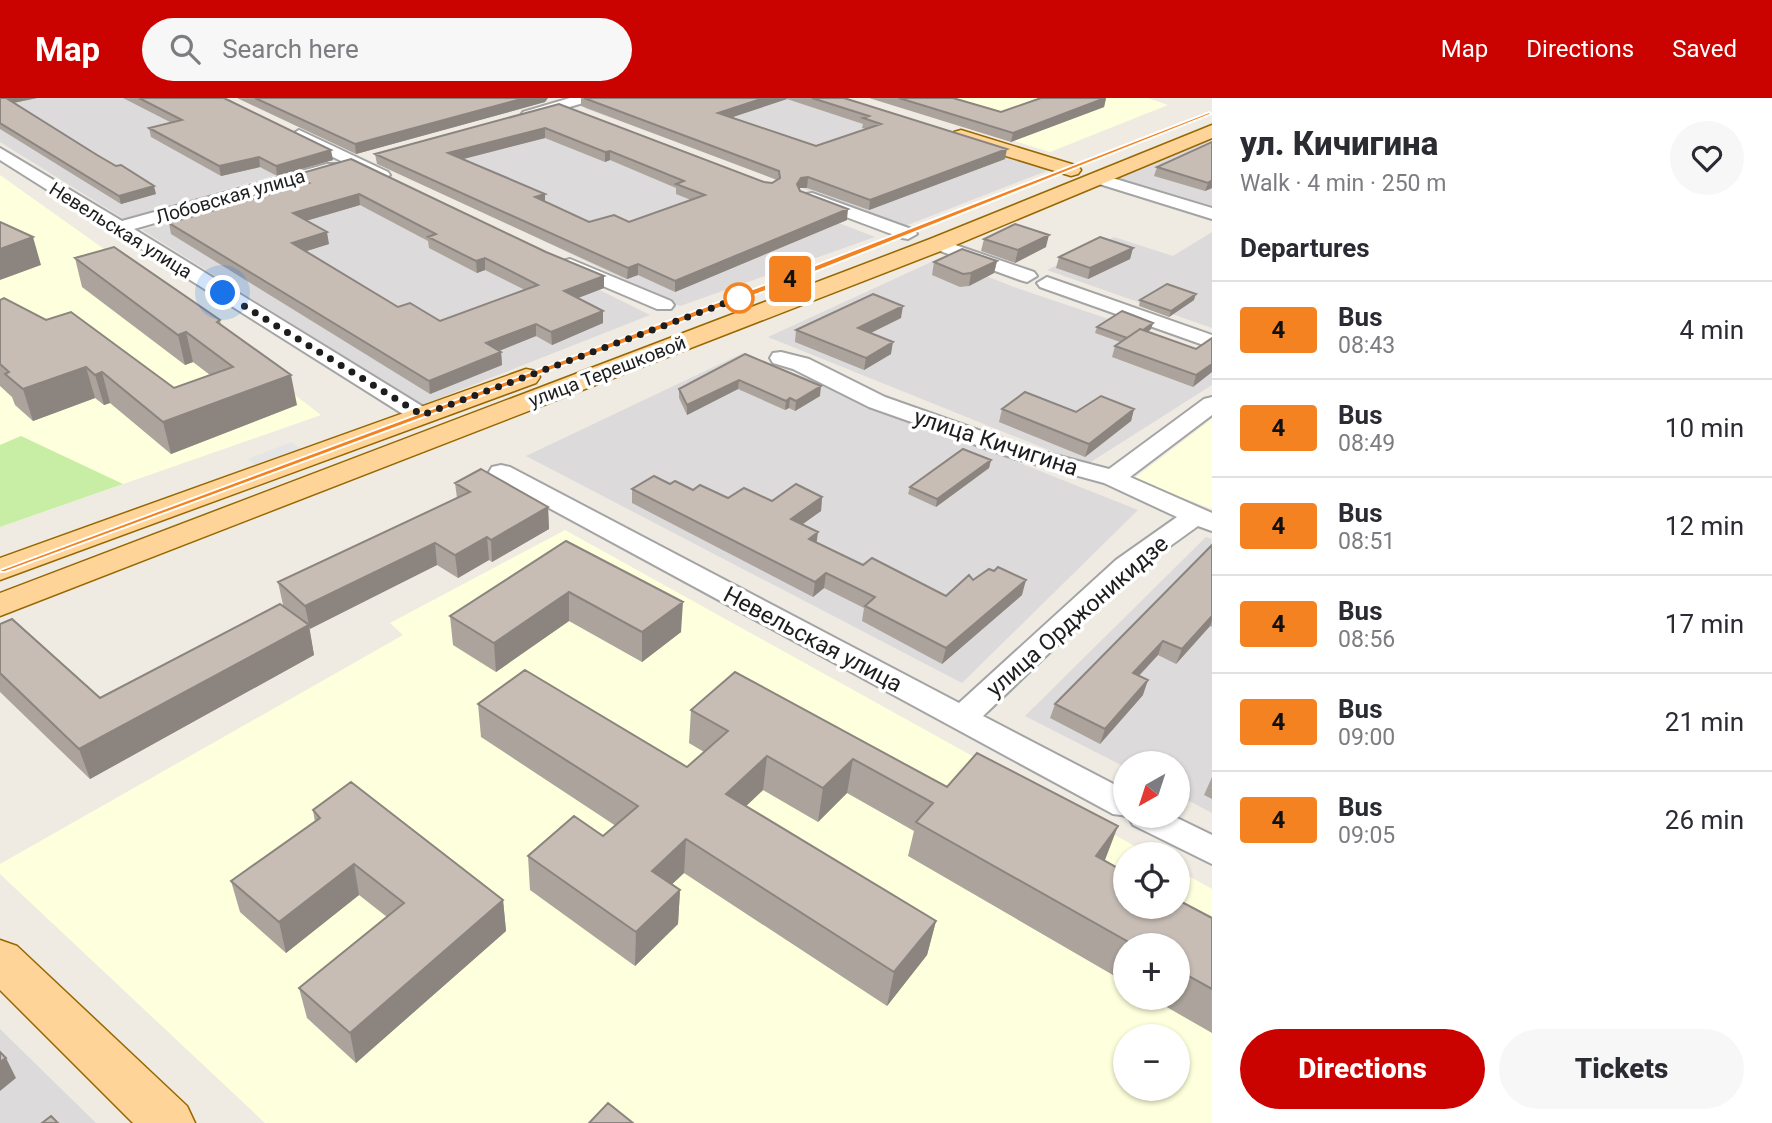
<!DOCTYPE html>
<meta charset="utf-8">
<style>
:root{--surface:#fff;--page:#f7f7f7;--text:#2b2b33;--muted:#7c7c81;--line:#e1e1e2;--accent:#cb0300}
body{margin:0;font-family:Roboto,sans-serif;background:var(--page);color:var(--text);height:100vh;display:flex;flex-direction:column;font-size:26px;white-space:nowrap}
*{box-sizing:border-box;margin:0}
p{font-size:23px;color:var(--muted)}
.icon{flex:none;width:38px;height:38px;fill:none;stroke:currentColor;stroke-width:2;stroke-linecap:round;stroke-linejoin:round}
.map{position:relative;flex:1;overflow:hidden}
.side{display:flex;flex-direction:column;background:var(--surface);width:560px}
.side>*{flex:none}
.badge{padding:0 14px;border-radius:5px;font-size:24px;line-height:46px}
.needle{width:46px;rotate:219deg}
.tools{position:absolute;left:1113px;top:653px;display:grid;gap:14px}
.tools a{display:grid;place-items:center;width:77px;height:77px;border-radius:50%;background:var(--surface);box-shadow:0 2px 5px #0004;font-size:35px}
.you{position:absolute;width:35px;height:35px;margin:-18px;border:5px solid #fff;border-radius:50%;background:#1a73e8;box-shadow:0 0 0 10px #1a73e833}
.map>.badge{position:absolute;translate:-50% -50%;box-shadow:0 0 0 4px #fff}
h2{padding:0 28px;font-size:26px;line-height:63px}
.round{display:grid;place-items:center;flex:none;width:74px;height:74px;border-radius:37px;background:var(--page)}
.overview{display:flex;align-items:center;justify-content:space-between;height:119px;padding:0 28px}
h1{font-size:33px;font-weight:800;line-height:52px}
.button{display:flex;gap:14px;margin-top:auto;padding:14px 28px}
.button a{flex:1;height:80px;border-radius:42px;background:var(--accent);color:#fff;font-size:28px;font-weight:800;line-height:80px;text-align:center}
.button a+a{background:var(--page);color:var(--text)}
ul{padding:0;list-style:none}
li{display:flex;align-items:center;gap:21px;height:98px;padding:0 28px;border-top:2px solid var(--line)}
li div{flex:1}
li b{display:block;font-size:26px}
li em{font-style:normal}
li .badge{min-width:77px;font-weight:700;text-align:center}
header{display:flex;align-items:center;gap:42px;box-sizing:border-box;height:98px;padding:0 35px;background:var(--accent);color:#fff}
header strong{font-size:33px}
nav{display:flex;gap:38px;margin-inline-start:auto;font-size:24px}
.search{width:490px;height:63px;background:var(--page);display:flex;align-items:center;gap:18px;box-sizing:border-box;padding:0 24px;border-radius:38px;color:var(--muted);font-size:26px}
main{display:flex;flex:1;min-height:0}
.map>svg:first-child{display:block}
.residential{fill:#dcdada}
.education{fill:#feffdc;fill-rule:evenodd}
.grass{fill:#c7eea4}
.parking{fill:#e5e5e5}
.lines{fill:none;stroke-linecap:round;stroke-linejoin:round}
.minor-casing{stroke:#a4a4a4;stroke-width:4}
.major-casing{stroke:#976700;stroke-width:3}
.minor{fill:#fff;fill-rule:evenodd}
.major{fill:#ffd498;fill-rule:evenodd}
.wall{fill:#aba39c;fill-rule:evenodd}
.shaded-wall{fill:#8b847f}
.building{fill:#c7bdb5;stroke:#8b847f;stroke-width:2;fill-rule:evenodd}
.line{fill:#f58220;stroke:#fff;stroke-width:2}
.walk{stroke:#1d1d1d;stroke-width:7;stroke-dasharray:0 12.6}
.stop-dot{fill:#fff;stroke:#f58220;stroke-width:3.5}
.labels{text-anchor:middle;stroke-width:7;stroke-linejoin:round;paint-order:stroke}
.far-street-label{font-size:19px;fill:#1d1d1d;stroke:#fff}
.street-label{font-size:23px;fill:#1d1d1d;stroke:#fff}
</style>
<header>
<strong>Map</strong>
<div class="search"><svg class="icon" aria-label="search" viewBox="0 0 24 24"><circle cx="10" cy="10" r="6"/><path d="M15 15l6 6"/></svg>Search here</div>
<nav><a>Map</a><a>Directions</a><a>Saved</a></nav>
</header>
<main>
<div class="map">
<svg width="1212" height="1025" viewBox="0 0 1212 1025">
<rect width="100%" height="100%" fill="#efebe2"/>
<path class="residential" d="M0,0H203L328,62L124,121L0,44Z
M618,0H823L1049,72L905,128L584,10Z
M561,18L875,139L680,208L380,65Z
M1212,40V110L1117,81Z
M355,71L650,217L422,307L142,132Z
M1212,134V230L1047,172L1114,139L1173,158Z
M940,160L1014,189L1212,256V287L1086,367L768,239Z
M743,255L1138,412L962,585L526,358Z
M1206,439L1212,441V715L1178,697V665H1125V669L1025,618Z
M0,931L96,1025H0Z"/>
<path class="education" d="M895,0H1148L1168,7L1050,54L885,3Z
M0,77L104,151L321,317L0,429Z
M1212,321V411L1133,381Z
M565,432L1149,756H1125V808H1178V772L1212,791V1025H265L0,776V766L403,537L390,525ZM1125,847H1178V900H1125ZM1125,938H1178V990H1125Z"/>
<path class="grass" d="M21,338L123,386L0,429V347Z"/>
<path class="parking" d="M291,344L301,351L258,369L248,361Z"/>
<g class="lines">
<g class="minor-casing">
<path id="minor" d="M570,0H592L590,3L528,21L521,17L523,14Z
M299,32L388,74L390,77L382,82L376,80L294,40L291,37Z
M0,50L122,123L327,66H339L341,69L339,72L134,131L430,313L433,318L430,323H414L0,62Z
M1099,76L1212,110V121L1093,84L1091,81L1093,78Z
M812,95L914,132L917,136L908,141L902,140L806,104L804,100L806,96Z
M938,141L1034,174L1037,178L1027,184L1020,182L932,150L929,146L932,142Z
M570,161L671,203L674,207L671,211H657L563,171L561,167L563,163Z
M1047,179L1212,237V250L1040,189L1037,185Z
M781,254L809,261L885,299L1032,351L1109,371L1204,301L1212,299V317L1130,379L1212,415V433L1198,428L1134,474L983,618L1125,692V718H1173L1212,737V766L1133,727L1128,718L1113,716L492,379L489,374L492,369L501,367L510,369L959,605L1116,462L1177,419L1104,385L1016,361L869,309L793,271L773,265L770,260L773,255Z"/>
</g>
<g class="major-casing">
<path id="major" d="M1212,27V40L946,151L0,518V495L930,141Z
M961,32L1078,68L1081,72L1078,76L1071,78L954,42L951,38L954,34Z
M526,271L536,273L540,279L536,285L0,482V460Z
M0,842L17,848L187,1008L195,1025H133L0,892Z"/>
</g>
<use href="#minor" class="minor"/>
<use href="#major" class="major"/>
</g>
<path class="wall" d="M0,0H37L14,5L116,68L156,96L121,106L0,31Z
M123,0H224L333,62L277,78L260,69L221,78L151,39L149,30L170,24Z
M237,0H548L545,4L356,56Z
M581,0H844L1005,61L869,112L807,90H800V93L847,122L675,194L638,177L627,181L377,66L375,56L559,6L764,84L772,85L777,82L581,8ZM787,1L863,26L862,30L866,31L816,48L732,19ZM545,40L605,64L610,62L676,90V96L691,102L629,124H589L545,104V96L462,61Z
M869,0H953L1001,14L1106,0L1104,9L1011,44Z
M1212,44V90L1205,93L1154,78L1157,69Z
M351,61L604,190L578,200L603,225L552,247L536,238L499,253L501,254L502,267L430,296L171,136L169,125L297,88L295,77ZM360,107L428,143L429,150L477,175L485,172L525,192L440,223L398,209L337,173L306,153L329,146L306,123Z
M984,141L1046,149L1015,165L981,153Z
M1133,150L1130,161L1088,181L1056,170L1059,159Z
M75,160L220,222L221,227L297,307L171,356L110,305L104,307L95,300L33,323L15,307L12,299L0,288V202L174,290L210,277L193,264L185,267L82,189Z
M997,163L994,175L969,188L960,189L932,177L934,164Z
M1140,202H1194L1169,219L1139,208Z
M901,220L871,235L891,256L864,272L795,244L796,232Z
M1153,225L1151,231L1148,234L1196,251L1211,240L1193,289L1112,259L1115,248L1120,244L1095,235L1097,229Z
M745,256L820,298L795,313L789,310L785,312L738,291L687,317L679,300V291Z
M1002,311L1076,314L1134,311L1131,323L1085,359L999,324Z
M991,362L989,370L936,409L908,396L910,389Z
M455,385L548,409L549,431L492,464L489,462L458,480L437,467L309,530L314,557L90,681L0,594V526L100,600L283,507L278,484L457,400Z
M670,386L728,400L772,403L822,399L821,413L802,426L817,445L863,467L946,498L973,482L1022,497L942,566L862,523L864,510L824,490L813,499L632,405V391Z
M566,443L681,534L642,564L569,523L496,574L453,547L450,518Z
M1212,447V529L1210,528L1176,566L1158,557L1139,578L1143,597L1100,646L1050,620L1055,606Z
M478,606L687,669L704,654L689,645L691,612L947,689L1105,763L1212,820V935L1151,900H1178V847H1125V884L908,758L914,733L847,695L818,724L763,692L746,708L936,823L927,857L887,908L684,775L672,786L680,792L678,826L635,868L530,792L528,758L603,738L616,728L481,639Z
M1212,679V701L1204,697Z
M313,712L503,802L506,833L356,965L307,920L299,890L387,819L359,797L286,855L240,814L231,783L315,724Z"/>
<path class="shaded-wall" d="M6,0H37L7,6Z
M525,0H548L545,4L356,56L355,46Z
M764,0H787V1L718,24V15Z
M1106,0L1104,9L1011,44L1013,35Z
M545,30V40L448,65V55Z
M1007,51L1005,61L869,112L870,102Z
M331,52L333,62L277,78L276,68Z
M610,53V62L605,64V54Z
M259,59L260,69L221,78L219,68Z
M808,79L807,90H800L796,96L797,86L801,80Z
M1212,82V90L1205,93L1208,85Z
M154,88L156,96L121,106L119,98Z
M359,96L360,107L295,126L293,115Z
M545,96V106L535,99Z
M848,111L847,122L675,194V183Z
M327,134L329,146L294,157L292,145Z
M1049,137L1046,149L1015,165L1018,152Z
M33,139L41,167L0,182V151Z
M1133,150L1130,161L1088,181L1090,170Z
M485,160V172L477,175L476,163Z
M997,163L994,175L969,188L971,175Z
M638,166V177L627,181L628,170Z
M604,178V190L565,205L564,193Z
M1196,196L1194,202L1169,219L1171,213Z
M903,208L901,220L856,242L858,230Z
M603,213V225L552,247L551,234Z
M1153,225L1151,231L1128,248L1130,241Z
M536,226V238L486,258V245Z
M186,234L193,264L185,267L178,237Z
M893,244L891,256L864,272L866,260Z
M501,254L502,267L430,296L429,283Z
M1212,266V274L1193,289L1196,277Z
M86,269L95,300L33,323L23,291Z
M102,274L110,305L104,307L95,277Z
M291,277L297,307L171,356L163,324Z
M739,282L738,291L687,317V307Z
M821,288L820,298L795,313L796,303Z
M790,300L789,310L785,312L786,303Z
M1134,311L1131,323L1085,359L1089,346Z
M991,362L989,370L936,409L937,401Z
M822,399L821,413L789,436L791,421Z
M548,409L549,431L492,464L491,442Z
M818,434L816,449L809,441Z
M487,439L489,462L458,480L455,457Z
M435,445L437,467L310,531L305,508Z
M826,475L824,490L813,499L815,484Z
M1026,482L1022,497L942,566L946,550Z
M569,494V523L496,574L494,545Z
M683,504L681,534L642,564V534Z
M1212,518V523L1210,528L1176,566L1182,551Z
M309,527L314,557L90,681L79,651Z
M1163,543L1158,557L1128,589L1133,575Z
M1148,582L1143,597L1100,646L1105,631Z
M767,658L763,692L723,730L726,696Z
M853,661L847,695L818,724L823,690Z
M1118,728L1105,762L1083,792L1096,758Z
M686,741L684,775L650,807L652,773Z
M354,766L359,797L286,855L279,824Z
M680,792L678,826L635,868L636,834Z
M503,802L506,833L356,965L350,935Z
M936,823L927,857L887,908L894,874Z
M6,960L16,980L0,993V964Z"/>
<path class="building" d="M0,0H6L97,57L116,68L121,67L154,88L119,98L0,25Z
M139,0H224L331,52L276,68L259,59L219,68L149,30L182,22Z
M255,0H525L355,46Z
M584,0H764L718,15L816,48L881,26L863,20L869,18L812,0H844L1007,51L870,102L808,79L801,80L797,86L800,93L848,111L675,183L638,166L628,170L375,56L559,6L764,84L772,85L780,80L779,73ZM545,30L605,54L610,53L684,83L676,86L705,97L629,124L614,117L589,124L535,99L545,96L448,55Z
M899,0H953L1001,14L1041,0H1105L1013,35Z
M1212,44V82L1208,85L1157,69Z
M351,61L546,154L604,178L564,193L603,213L551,234L536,226L486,245L501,254L429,283L169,125L309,85L295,77ZM359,96L436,136L428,139L476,163L485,160L538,187L440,223L410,205L398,209L292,145L327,134L293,115Z
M0,124L33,139L0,151Z
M1015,126L1049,137L1018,152L984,141Z
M1100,139L1133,150L1090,170L1059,159Z
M114,149L220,222L217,224L291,277L163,324L102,274L95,277L86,269L23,291L5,276L9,274L0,266V202L4,200L46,222L71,214L174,290L233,269L186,234L178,237L75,160Z
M962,151L997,163L971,175L963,176L934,164Z
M1167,186L1196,196L1171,213L1140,202Z
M873,196L903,208L858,230L893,244L866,260L796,232Z
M1122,213L1153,225L1143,232L1140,231L1127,240L1097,229Z
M1140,231L1196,251L1212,240V266L1196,277L1115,248Z
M745,256L821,288L796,303L790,300L786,303L739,282L687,307L679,291Z
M1025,294L1076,314L1101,298L1134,311L1089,346L1002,311Z
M963,351L991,362L937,401L910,389Z
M481,371L548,409L491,442L487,439L455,457L435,445L305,508L278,484L470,394L455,385Z
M654,378L670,386L675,383L693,392L700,387L728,400L744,390L772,403L796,386L822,399L791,421L818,434L809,441L863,467L872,460L946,498L969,477L973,482L989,471L994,473L998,469L1026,482L946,550L865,508L875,499L826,475L815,484L632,391Z
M566,443L683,504L642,534L569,494L494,545L450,518Z
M1212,447V518L1182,551L1163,543L1133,575L1148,582L1105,631L1055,606Z
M280,506L309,527L79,651L0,575V526L12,521L100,600Z
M525,572L687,669L728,633L691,612L735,574L947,689L977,655L1118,728L1096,758L1125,774V808H1178V802L1212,820V891L1178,872V847H1134L916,724L933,705L853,661L823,690L767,658L726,696L936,823L894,874L686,741L652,773L680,792L636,834L528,758L574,718L603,738L638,708L478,606Z
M351,684L503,802L350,935L299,890L404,805L354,766L279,824L231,783L320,720L313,712Z
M0,954L6,960L0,964Z
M608,1005L633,1025H589Z
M51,1018L58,1025H42Z"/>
<path class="line" d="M1209,14L1212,16L787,185L5,474H0V472L780,181Z"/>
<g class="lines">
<path class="walk" d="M223,195L422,317L739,200"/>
</g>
<circle class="stop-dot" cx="739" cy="200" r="14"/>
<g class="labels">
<g class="far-street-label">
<text transform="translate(230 98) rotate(-16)" y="7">Лобовская улица</text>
<text transform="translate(121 132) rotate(32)" y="7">Невельская улица</text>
<text transform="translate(607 273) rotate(-21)" y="7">улица Терешковой</text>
</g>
<g class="street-label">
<text transform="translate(996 344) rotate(18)" y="8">улица Кичигина</text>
<text transform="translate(1077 518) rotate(-41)" y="8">улица Орджоникидзе</text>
<text transform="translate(813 541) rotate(28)" y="8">Невельская улица</text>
</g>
</g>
</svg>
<div class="tools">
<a><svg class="needle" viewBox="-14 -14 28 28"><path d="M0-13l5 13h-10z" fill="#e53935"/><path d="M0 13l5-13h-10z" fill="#7c7c81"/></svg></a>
<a><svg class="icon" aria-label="locate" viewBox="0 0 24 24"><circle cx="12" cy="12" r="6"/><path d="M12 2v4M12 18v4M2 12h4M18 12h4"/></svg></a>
<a>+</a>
<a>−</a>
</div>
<div class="you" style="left:223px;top:195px"></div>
<b class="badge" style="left:790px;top:181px;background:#f58220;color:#111">4</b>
</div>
<section class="side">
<div class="overview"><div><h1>ул. Кичигина</h1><p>Walk · 4 min · 250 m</p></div><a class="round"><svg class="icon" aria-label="heart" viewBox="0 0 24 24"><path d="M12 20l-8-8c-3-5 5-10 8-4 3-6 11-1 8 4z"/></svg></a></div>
<h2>Departures</h2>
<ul>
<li><span class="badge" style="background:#f58220;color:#111">4</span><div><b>Bus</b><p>08:43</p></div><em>4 min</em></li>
<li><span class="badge" style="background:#f58220;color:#111">4</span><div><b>Bus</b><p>08:49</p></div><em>10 min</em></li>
<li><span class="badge" style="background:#f58220;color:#111">4</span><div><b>Bus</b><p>08:51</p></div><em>12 min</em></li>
<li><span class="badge" style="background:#f58220;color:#111">4</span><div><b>Bus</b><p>08:56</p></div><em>17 min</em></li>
<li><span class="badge" style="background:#f58220;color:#111">4</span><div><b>Bus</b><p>09:00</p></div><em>21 min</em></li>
<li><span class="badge" style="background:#f58220;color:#111">4</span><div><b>Bus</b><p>09:05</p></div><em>26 min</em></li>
</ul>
<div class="button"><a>Directions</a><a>Tickets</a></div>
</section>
</main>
